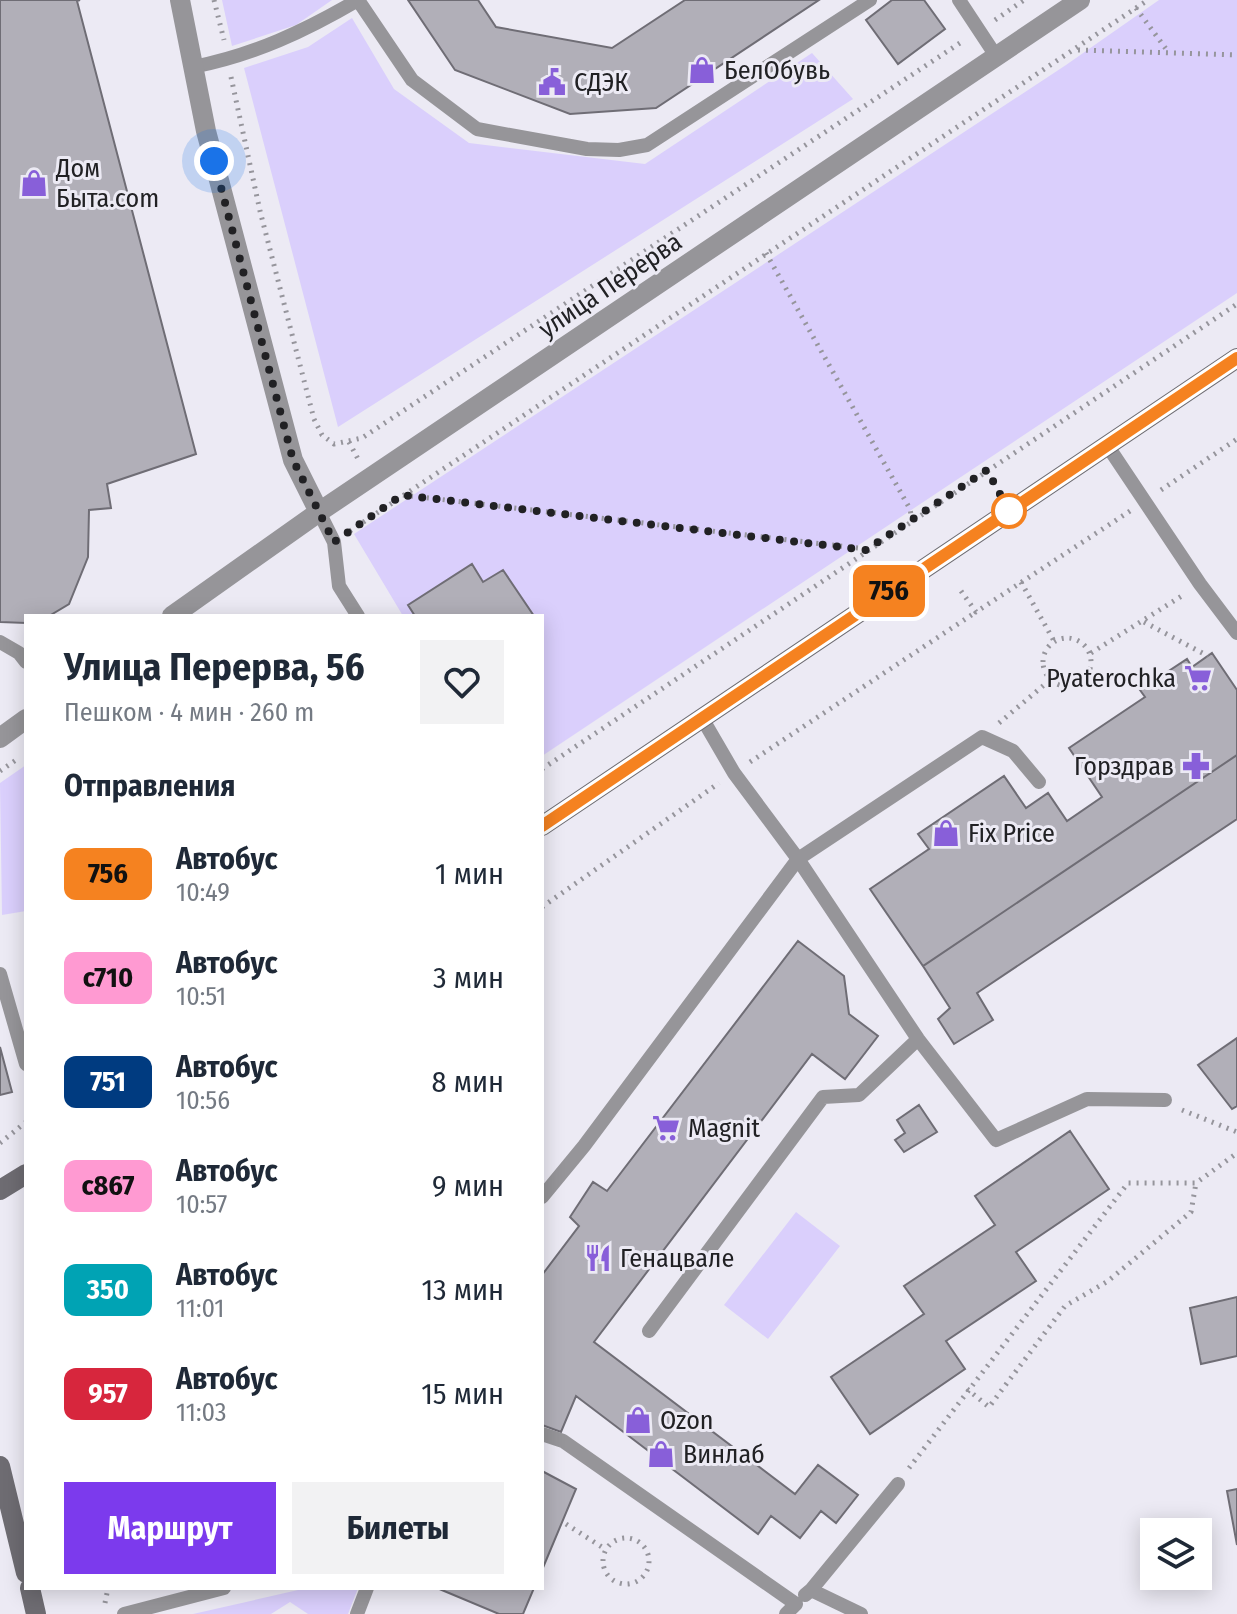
<!DOCTYPE html>
<html lang="ru">
<meta charset="utf-8">
<style>
:root{--surface:#fff;--page:#f2f2f3;--text:#1f2937;--muted:#747a83;--accent:#7c3aed}
body{margin:0;font-family:"Fira Sans Condensed",sans-serif;background:var(--page);color:var(--text);height:100vh;display:flex;flex-direction:column;font-size:30px;white-space:nowrap}
*{box-sizing:border-box;margin:0}
p{font-size:26px;color:var(--muted)}
.icon{flex:none;width:44px;height:44px;fill:none;stroke:currentColor;stroke-width:2;stroke-linecap:round;stroke-linejoin:round}
.map{position:relative;flex:1;overflow:hidden}
.details{position:absolute;left:24px;top:614px;width:520px;height:976px;display:flex;flex-direction:column;background:var(--surface);border-radius:0px;box-shadow:0 4px 20px #0003}
.details>*{flex:none}
.badge{padding:0 16px;border-radius:12px;font-size:28px;line-height:52px}
.tools{position:absolute;left:1140px;top:1518px;display:grid;gap:16px}
.tools a{display:grid;place-items:center;width:72px;height:72px;border-radius:0px;background:var(--surface);box-shadow:0 4px 20px #0003;font-size:40px}
.you{position:absolute;width:40px;height:40px;margin:-20px;border:6px solid #fff;border-radius:50%;background:#1a73e8;box-shadow:0 0 0 12px #1a73e833}
.map>.badge{position:absolute;translate:-50% -50%;box-shadow:0 0 0 4px #fff}
h2{padding:0 40px;font-size:30px;line-height:72px}
.round{display:grid;place-items:center;flex:none;width:84px;height:84px;border-radius:0px;background:var(--page)}
.headline{display:flex;align-items:center;justify-content:space-between;height:136px;padding:0 40px}
h1{font-size:38px;font-weight:700;line-height:60px}
.action{display:flex;gap:16px;margin-top:auto;padding:16px 40px}
.action a{flex:1;height:92px;border-radius:0px;background:var(--accent);color:#fff;font-size:32px;font-weight:700;line-height:92px;text-align:center}
.action a+a{background:var(--page);color:var(--text)}
ul{padding:0;list-style:none}
li{display:flex;align-items:center;gap:24px;height:104px;padding:0 40px}
li div{flex:1}
li b{display:block;font-size:30px}
li em{font-style:normal}
li .badge{min-width:88px;font-weight:700;text-align:center}
.map>svg:first-child{display:block}
.green{fill:#dacffc}
.building{fill:#b1afb8;stroke:#6f6d75;stroke-width:2}
.lines{fill:none;stroke-linecap:round;stroke-linejoin:round}
.path{stroke:#96959c;stroke-width:5;stroke-dasharray:2 6;stroke-linecap:butt}
.lane{stroke:#969599;stroke-width:14}
.street{stroke:#969599;stroke-width:20}
.secondary{stroke:#6e6c72;stroke-width:20}
.line-casing{stroke:#fff;stroke-width:18}
.line{stroke:#f58220;stroke-width:12}
.walk{stroke:#212124;stroke-width:8;stroke-dasharray:0 14.4}
.stop-dot{fill:#fff;stroke:#f58220;stroke-width:4}
.labels{text-anchor:middle;stroke-width:6;stroke-linejoin:round;paint-order:stroke}
.poi-label{font-size:26px;fill:#212124;stroke:#eceaf4;text-anchor:start}
.street-label{font-size:26px;fill:#212124;stroke:#eceaf4}
</style>
<div class="map">
<svg width="1237" height="1614" viewBox="0 0 1237 1614">
<rect width="100%" height="100%" fill="#eceaf4"/>
<path class="green" d="M222,0H332L296,25L232,46Z
M1159,0H1237V293L542,756V616H403L354,534L1066,65Z
M352,18L394,89L469,143L645,164L812,53L853,99L338,427L244,68L308,47Z
M26,765V911L2,915L0,783Z
M796,1212L840,1246L768,1339L724,1305Z
M307,1588H358L348,1614H308L290,1602L271,1614H193Z"/>
<path class="building" d="M0,0H80L77,1L196,454L107,484L111,508L89,510L88,557L69,604L49,616H26V623L0,622Z
M408,0H478L496,27L612,48L685,0H819L656,108L570,114L455,70Z
M892,0H924L945,29L898,64L866,20Z
M472,564L483,582L503,570L534,616H415L408,605Z
M1212,653L1237,690V755L923,966L870,889L929,849L918,834L1004,776L1026,808L1048,793L1067,821L1102,797L1069,748L1145,697L1140,690L1187,659L1192,667Z
M1237,755V819L977,993L993,1020L954,1044L938,1019L950,1008L923,966Z
M798,941L844,976L849,1014L878,1036L845,1079L812,1054L594,1342L795,1494L818,1465L858,1495L836,1523L821,1511L800,1538L771,1516L758,1534L576,1396L561,1432L542,1425V1275L579,1226L570,1217L593,1182L607,1191Z
M1237,1038V1106L1232,1109L1198,1065Z
M0,1047L12,1092L0,1095Z
M919,1105L937,1132L904,1152L895,1140L905,1133L897,1120Z
M1070,1131L1109,1189L1016,1252L1036,1281L946,1341L965,1369L870,1434L831,1377L924,1314L904,1286L995,1225L975,1196Z
M1237,1297V1356L1201,1364L1190,1308Z
M542,1471L576,1489L542,1570Z
M1237,1489V1545L1227,1491Z
M437,1588H534L523,1614H499Z"/>
<g class="lines">
<path class="path" d="M214,0L224,40
M1136,8L1169,53
M995,20L1024,0
M1078,50L1237,55
M231,77L260,211L314,419L322,435L334,444L362,438L963,41
M766,253L910,509L912,520
M349,442L358,459
M1161,490L1237,439
M403,495L866,549
M350,531L1148,0
M1021,582L1054,641
M961,591L976,612L1130,511
M1144,622L1208,656
M1043 662a24 24 0 1 1 48 0a24 24 0 1 1-48 0Z
M1091,653L1185,594
M999,723L1050,680
M750,762L976,612
M542,769L1237,304
M0,771L16,760
M542,907L719,783
M1182,1110L1237,1132
M0,1143L26,1122
M967,1389L989,1407L1065,1306L1108,1281L1191,1212L1196,1183
M909,1468L1128,1183H1196L1237,1153
M566,1524L605,1549
M603 1561a23 23 0 1 1 46 0a23 23 0 1 1-46 0Z
M105,1603L108,1588"/>
<path class="lane" d="M959,0L996,56
M193,67C254,55 305,31 358,0L412,80L477,129L587,149L619,150L647,145L870,0
M1107,445L1200,584L1237,633
M319,512L334,542L339,586L358,616
M0,642L19,653L26,662
M1039,782L1013,751L982,737L798,859L918,1039L996,1140L1087,1099L1165,1100
M0,974L26,1064
M542,1197L584,1146L798,859L734,773L702,718
M649,1331L823,1097L859,1095L918,1039
M542,1434L563,1441L796,1604L786,1614
M811,1590L898,1484
M805,1595L811,1590L861,1614
M124,1614L224,1588
M357,1614L367,1588"/>
<path class="street" d="M180,0L206,131L293,460L319,512
M172,616L319,512L1080,0
M0,738L26,719"/>
<path class="secondary" d="M542,826L1237,358
M0,1190L26,1174
M0,1466L26,1573
M30,1588L36,1614"/>
</g>
<g class="lines">
<g class="line-casing">
<path id="line" d="M542,826L1237,358"/>
</g>
<use href="#line" class="line"/>
<path class="walk" d="M214,161L293,460L334,542L402,495L866,550L987,470L1009,511"/>
</g>
<defs>
<g id="shop-bare" transform="scale(2.16)"><path d="M-5-2.5h2.3a2.7 3.5 0 0 1 5.4 0H5L5.5 6h-11ZM-1.5-2.5h3a1.5 2.3 0 0 0-3 0Z" fill="#885fd9" stroke="#eceaf4" stroke-width="2.5" paint-order="stroke"/></g>
<g id="civic-bare" transform="scale(2.16)"><path d="M-.6-6.5H3V-4.5H.6V-3L4-1V1h2V6H-6V1h2V-1L-.6-3ZM-1.2 2.5V6h2.4V2.5Z" fill="#885fd9" stroke="#eceaf4" stroke-width="2.5" paint-order="stroke"/></g>
<g id="supermarket-bare" transform="scale(2.16)"><path d="M-6-5.5h2.5l.6 2H6L4.5 2H-2.5L-4.4-4H-6ZM-1.5 3.2a1.3 1.3 0 1 0 .1 0ZM3 3.2a1.3 1.3 0 1 0 .1 0Z" fill="#885fd9" stroke="#eceaf4" stroke-width="2.5" paint-order="stroke"/></g>
<g id="pharmacy-bare" transform="scale(2.16)"><path d="M-2-6h4v4h4v4h-4v4h-4v-4h-4v-4h4Z" fill="#885fd9" stroke="#eceaf4" stroke-width="2.5" paint-order="stroke"/></g>
<g id="restaurant-bare" transform="scale(2.16)"><path d="M-5-6h1v4h1v-4h1v4h1v-4h1v5L-1.5 .5V6h-2V.5L-5-1ZM5-6V6H3V1.5H1.5Q1.5-4 5-6Z" fill="#885fd9" stroke="#eceaf4" stroke-width="2.5" paint-order="stroke"/></g>
</defs>
<g fill-rule="evenodd">
<use href="#shop-bare" x="702" y="70"/>
<use href="#civic-bare" x="552" y="82"/>
<use href="#shop-bare" x="34" y="183"/>
<use href="#supermarket-bare" x="1198" y="678"/>
<use href="#pharmacy-bare" x="1196" y="766"/>
<use href="#shop-bare" x="946" y="833"/>
<use href="#supermarket-bare" x="666" y="1128"/>
<use href="#restaurant-bare" x="598" y="1258"/>
<use href="#shop-bare" x="638" y="1420"/>
<use href="#shop-bare" x="661" y="1454"/>
</g>
<circle class="stop-dot" cx="1009" cy="511" r="16"/>
<g class="labels">
<g class="poi-label">
<text x="724" y="79">БелОбувь</text>
<text x="574" y="91">СДЭК</text>
<text x="56" y="177">Дом<tspan x="56" dy="30">Быта.com</tspan></text>
<text x="1176" y="687" text-anchor="end">Pyaterochka</text>
<text x="1174" y="775" text-anchor="end">Горздрав</text>
<text x="968" y="842">Fix Price</text>
<text x="688" y="1137">Magnit</text>
<text x="620" y="1267">Генацвале</text>
<text x="660" y="1429">Ozon</text>
<text x="683" y="1463">Винлаб</text>
</g>
<g class="street-label">
<text transform="translate(610 285) rotate(-34)" y="9">улица Перерва</text>
</g>
</g>
</svg>
<div class="tools">
<a><svg class="icon" aria-label="layers" viewBox="0 0 24 24"><path d="M12 4l9 5-9 5-9-5zM3 14l9 5 9-5"/></svg></a>
</div>
<div class="you" style="left:214px;top:161px"></div>
<b class="badge" style="left:889px;top:591px;background:#f58220;color:#111">756</b>
<section class="details">
<div class="headline"><div><h1>Улица Перерва, 56</h1><p>Пешком · 4 мин · 260 m</p></div><a class="round"><svg class="icon" aria-label="heart" viewBox="0 0 24 24"><path d="M12 20l-8-8c-3-5 5-10 8-4 3-6 11-1 8 4z"/></svg></a></div>
<h2>Отправления</h2>
<ul>
<li><span class="badge" style="background:#f58220;color:#111">756</span><div><b>Автобус</b><p>10:49</p></div><em>1 мин</em></li>
<li><span class="badge" style="background:#ff9ad2;color:#111">с710</span><div><b>Автобус</b><p>10:51</p></div><em>3 мин</em></li>
<li><span class="badge" style="background:#003b80;color:#fff">751</span><div><b>Автобус</b><p>10:56</p></div><em>8 мин</em></li>
<li><span class="badge" style="background:#ff9ad2;color:#111">с867</span><div><b>Автобус</b><p>10:57</p></div><em>9 мин</em></li>
<li><span class="badge" style="background:#00a3b4;color:#fff">350</span><div><b>Автобус</b><p>11:01</p></div><em>13 мин</em></li>
<li><span class="badge" style="background:#d7263d;color:#fff">957</span><div><b>Автобус</b><p>11:03</p></div><em>15 мин</em></li>
</ul>
<div class="action"><a>Маршрут</a><a>Билеты</a></div>
</section>
</div>
